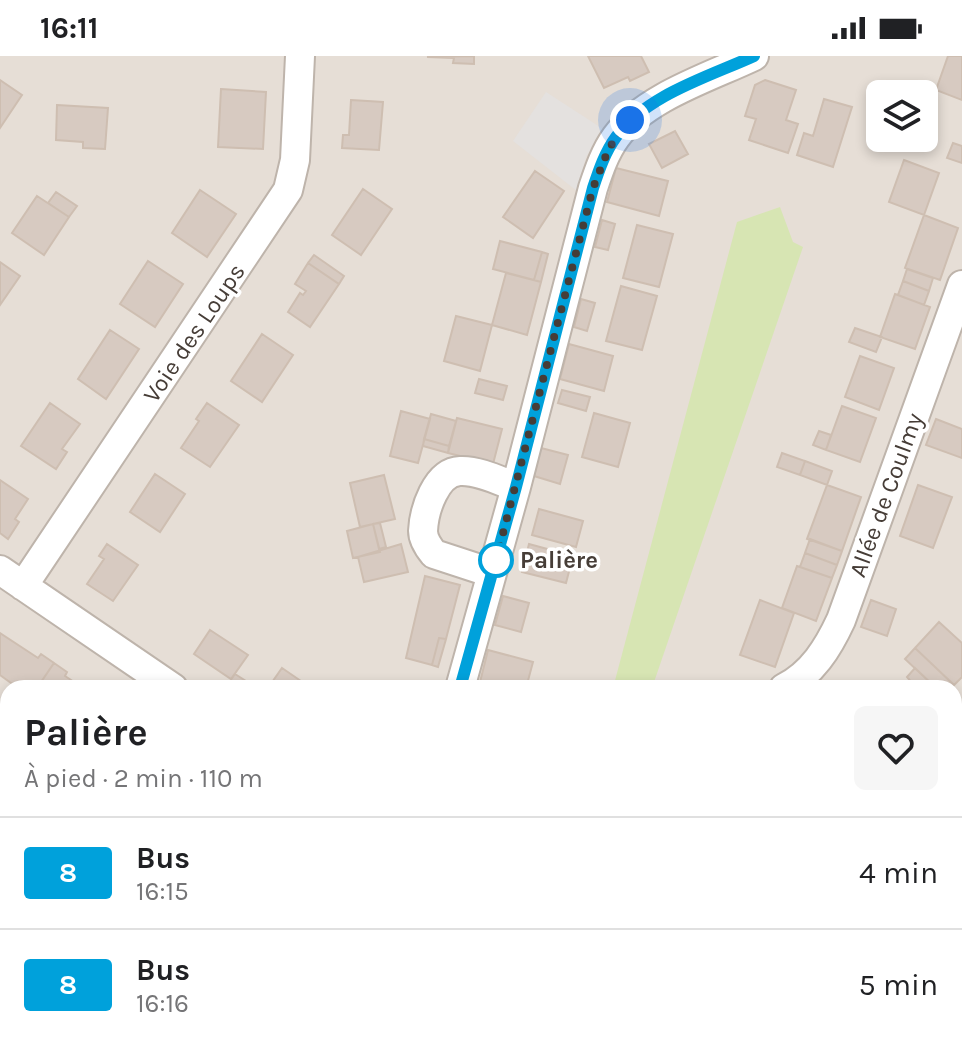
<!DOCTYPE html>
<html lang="fr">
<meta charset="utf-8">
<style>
:root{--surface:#fff;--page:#f6f6f6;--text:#202124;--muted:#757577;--line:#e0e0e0}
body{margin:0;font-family:Karla,sans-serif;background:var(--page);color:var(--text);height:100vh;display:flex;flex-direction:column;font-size:30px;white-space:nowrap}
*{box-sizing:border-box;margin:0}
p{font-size:26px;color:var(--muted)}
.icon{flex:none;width:44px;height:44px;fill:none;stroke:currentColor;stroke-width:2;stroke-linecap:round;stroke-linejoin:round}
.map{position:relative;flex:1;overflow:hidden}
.panel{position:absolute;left:0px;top:624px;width:962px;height:376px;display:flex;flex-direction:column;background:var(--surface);border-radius:24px 24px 0 0;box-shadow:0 4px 12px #0003}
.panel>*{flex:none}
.badge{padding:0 16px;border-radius:6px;font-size:28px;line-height:52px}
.controls{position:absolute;left:866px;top:24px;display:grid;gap:16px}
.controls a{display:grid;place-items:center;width:72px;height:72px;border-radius:12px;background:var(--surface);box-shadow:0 4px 12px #0003;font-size:40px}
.you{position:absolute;width:40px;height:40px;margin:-20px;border:6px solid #fff;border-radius:50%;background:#1a73e8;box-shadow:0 0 0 12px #1a73e833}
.map>.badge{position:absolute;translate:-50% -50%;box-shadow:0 0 0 4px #fff}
.round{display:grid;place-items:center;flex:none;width:84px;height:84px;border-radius:12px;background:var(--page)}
.head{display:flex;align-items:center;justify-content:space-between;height:136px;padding:0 24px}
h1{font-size:38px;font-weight:700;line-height:60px}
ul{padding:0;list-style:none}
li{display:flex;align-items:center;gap:24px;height:112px;padding:0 24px;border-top:2px solid var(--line)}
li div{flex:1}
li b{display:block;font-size:30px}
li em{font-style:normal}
li .badge{min-width:88px;font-weight:700;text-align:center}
.status{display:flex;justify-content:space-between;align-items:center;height:56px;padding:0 40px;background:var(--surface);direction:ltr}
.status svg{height:22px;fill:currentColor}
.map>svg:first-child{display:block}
.residential{fill:#e6ded6;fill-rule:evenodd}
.green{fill:#d7e5b3}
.parking{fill:#e4e1df}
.building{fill:#d7cac1;stroke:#cebeb1;stroke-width:2}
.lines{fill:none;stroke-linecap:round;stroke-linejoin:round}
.minor-casing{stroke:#beb4ab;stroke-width:32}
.minor{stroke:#fff;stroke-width:28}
.line-casing{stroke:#fff;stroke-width:18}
.line{stroke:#00a1db;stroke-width:12}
.walk{stroke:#463d37;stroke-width:8;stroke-dasharray:0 14.4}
.stop-dot{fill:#fff;stroke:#00a1db;stroke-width:4}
.labels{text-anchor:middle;stroke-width:7;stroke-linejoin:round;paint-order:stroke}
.street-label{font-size:24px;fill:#463d37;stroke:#fff}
.stop-label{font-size:24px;font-weight:bold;fill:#463d37;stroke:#fff;text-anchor:start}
</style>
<div class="status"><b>16:11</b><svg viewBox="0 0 49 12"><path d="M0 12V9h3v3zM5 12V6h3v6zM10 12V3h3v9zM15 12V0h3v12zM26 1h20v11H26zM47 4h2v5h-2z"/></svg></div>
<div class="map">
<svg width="962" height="1000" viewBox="0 0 962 1000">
<rect width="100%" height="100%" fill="#f3eee8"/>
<path class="residential" d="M0,0H962V1000H0ZM880,38H924V82H880ZM8,632H954V992H8Z"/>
<path class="green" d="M780,151L793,186L803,191L652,632H613L737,166Z"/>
<path class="parking" d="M546,36L603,73L586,101L577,135L513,85Z"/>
<path class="building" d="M474,0V8L453,7L454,2L427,1Z
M588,0H641L649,16L630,25L628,21L604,32Z
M948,0H962V44L936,34Z
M0,24L22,39L0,72Z
M765,24L796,34L786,64L798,68L788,97L749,84L756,63L745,60L755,29Z
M221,33L266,36L263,93L218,91Z
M824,43L852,51L833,111L797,99L804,77L813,80Z
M351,44L383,46L379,94L342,92L343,79H349Z
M57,49L108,52L105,93L83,92V86L56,84Z
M675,75L688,98L662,112L649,88Z
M953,87L962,90V107L947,102Z
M904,104L939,117L924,159L889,146Z
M616,112L668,125L659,160L607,146Z
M535,115L564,135L533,182L503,161Z
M363,133L392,153L361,199L332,179Z
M200,134L236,158L207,201L172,177Z
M56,136L77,150L69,161L48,147Z
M37,140L69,161L44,199L12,177Z
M924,159L958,172L940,224L905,212Z
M602,164L615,168L608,194L595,191Z
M637,169L673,178L659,231L623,222Z
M500,185L542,196L534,224L493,213Z
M542,196L548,198L541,226L534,224Z
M314,199L344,220L339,228L308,207Z
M148,205L183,228L155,271L120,248Z
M0,206L20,220L0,249Z
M308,207L339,228L310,271L288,256L300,237L303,239L306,235L295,228Z
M907,213L933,222L929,235L903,225Z
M506,217L541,226L527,279L492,269Z
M903,225L929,235L924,249L898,239Z
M621,230L657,240L642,294L606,285Z
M895,238L930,251L915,293L880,281Z
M581,243L595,247L587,275L574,271Z
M456,260L492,269L480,315L444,305Z
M855,272L882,281L876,296L849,286Z
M110,274L139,293L106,343L78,323Z
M262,278L293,299L262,346L231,325Z
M569,288L613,300L604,335L560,323Z
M860,300L894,312L879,354L845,341Z
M479,323L507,330L503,344L475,337Z
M562,334L590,341L586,355L558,347Z
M50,347L80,368L62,393L67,396L56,413L21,390Z
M207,347L239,369L210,411L181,392L199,365L196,363Z
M842,350L876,362L860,406L826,394Z
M401,355L430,363L418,407L390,400Z
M594,357L630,367L618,411L582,401Z
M431,358L456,365L449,390L424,383Z
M457,362L502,373L493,408L448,397Z
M936,363L962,373V402L926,389Z
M819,375L831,379L826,394L813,389Z
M424,383L449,390L448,397L423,390Z
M541,392L568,399L560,428L534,420Z
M782,397L805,405L800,419L777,411Z
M805,405L832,415L827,429L800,419Z
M155,418L185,438L160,476L130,456Z
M384,419L395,463L360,471L350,427Z
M0,424L28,443L15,463L19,466L8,483L0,477Z
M827,429L861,441L842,495L807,483Z
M918,429L952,441L933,492L900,480Z
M539,453L583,465L576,491L532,479Z
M380,467L386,491L379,493L373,468Z
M373,468L380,496L353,502L347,475Z
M810,483L842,495L837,509L805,497Z
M107,488L138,509L113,545L87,528L104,503L99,500Z
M401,488L408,516L364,526L358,501Z
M529,488L573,500L566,527L522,516Z
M805,497L837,509L832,522L800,511Z
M797,510L832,522L816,565L782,552Z
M425,520L460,529L446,583L439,582L432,609L406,602Z
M503,540L529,547L521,576L495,569Z
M760,544L794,557L775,611L740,599Z
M871,544L896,553L887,580L861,571Z
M939,566L962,587V621L954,629L915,592Z
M210,574L248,599L231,623L194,598Z
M0,577L38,602L41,598L54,607L37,632H18L0,619Z
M439,582L446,583L438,611L432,609Z
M915,592L954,629L952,632H936L905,603Z
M488,594L533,606L526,632L479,630Z
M54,607L67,616L65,620L83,632H37Z
M282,612L311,632H268Z
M915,612L936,632H918L913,628L907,621Z
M235,618L257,632H225Z
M0,761L8,767V817L0,812Z
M957,775L962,780V829L954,822V778Z
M8,989V992H37L46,1000H10L3,994Z"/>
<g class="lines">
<g class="minor-casing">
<path id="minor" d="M0,514L173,632
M492,517L434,498C429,492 423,484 423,475C424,454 436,416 460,415C478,414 500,425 516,431
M23,530L288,134L295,104L300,0
M460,632L516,431L593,132C599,114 605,96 616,81C645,41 710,21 754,0
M784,632C812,618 828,592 841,564L962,229
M0,858L8,863
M954,976L962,978
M384,992L424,995L515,992
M93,1000L101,992
M300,1000L302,992
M679,1000L683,992"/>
</g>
<use href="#minor" class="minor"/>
</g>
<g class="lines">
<g class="line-casing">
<path id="line" d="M460,632L516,431L593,132C599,114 605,96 616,81C646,39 708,21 754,0"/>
</g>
<use href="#line" class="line"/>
<path class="walk" d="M496,504L593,132L609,92L630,64"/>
</g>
<circle class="stop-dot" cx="496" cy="504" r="16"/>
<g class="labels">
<g class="street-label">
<text transform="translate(194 277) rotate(-56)" y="8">Voie des Loups</text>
<text transform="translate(886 439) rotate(-70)" y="8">Allée de Coulmy</text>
</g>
<g class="stop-label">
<text x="520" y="512">Palière</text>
</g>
</g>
</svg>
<div class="controls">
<a><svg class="icon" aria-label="layers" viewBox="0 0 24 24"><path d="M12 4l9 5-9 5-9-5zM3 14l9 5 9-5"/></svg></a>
</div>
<div class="you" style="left:630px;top:64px"></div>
<section class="panel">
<div class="head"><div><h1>Palière</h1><p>À pied · 2 min · 110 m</p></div><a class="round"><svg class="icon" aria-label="heart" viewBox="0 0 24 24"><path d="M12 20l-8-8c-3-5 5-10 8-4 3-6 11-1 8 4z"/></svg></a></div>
<ul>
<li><span class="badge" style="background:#00a1db;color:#fff">8</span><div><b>Bus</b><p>16:15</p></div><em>4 min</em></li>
<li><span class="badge" style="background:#00a1db;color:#fff">8</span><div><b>Bus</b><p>16:16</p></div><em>5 min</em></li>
</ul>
</section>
</div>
